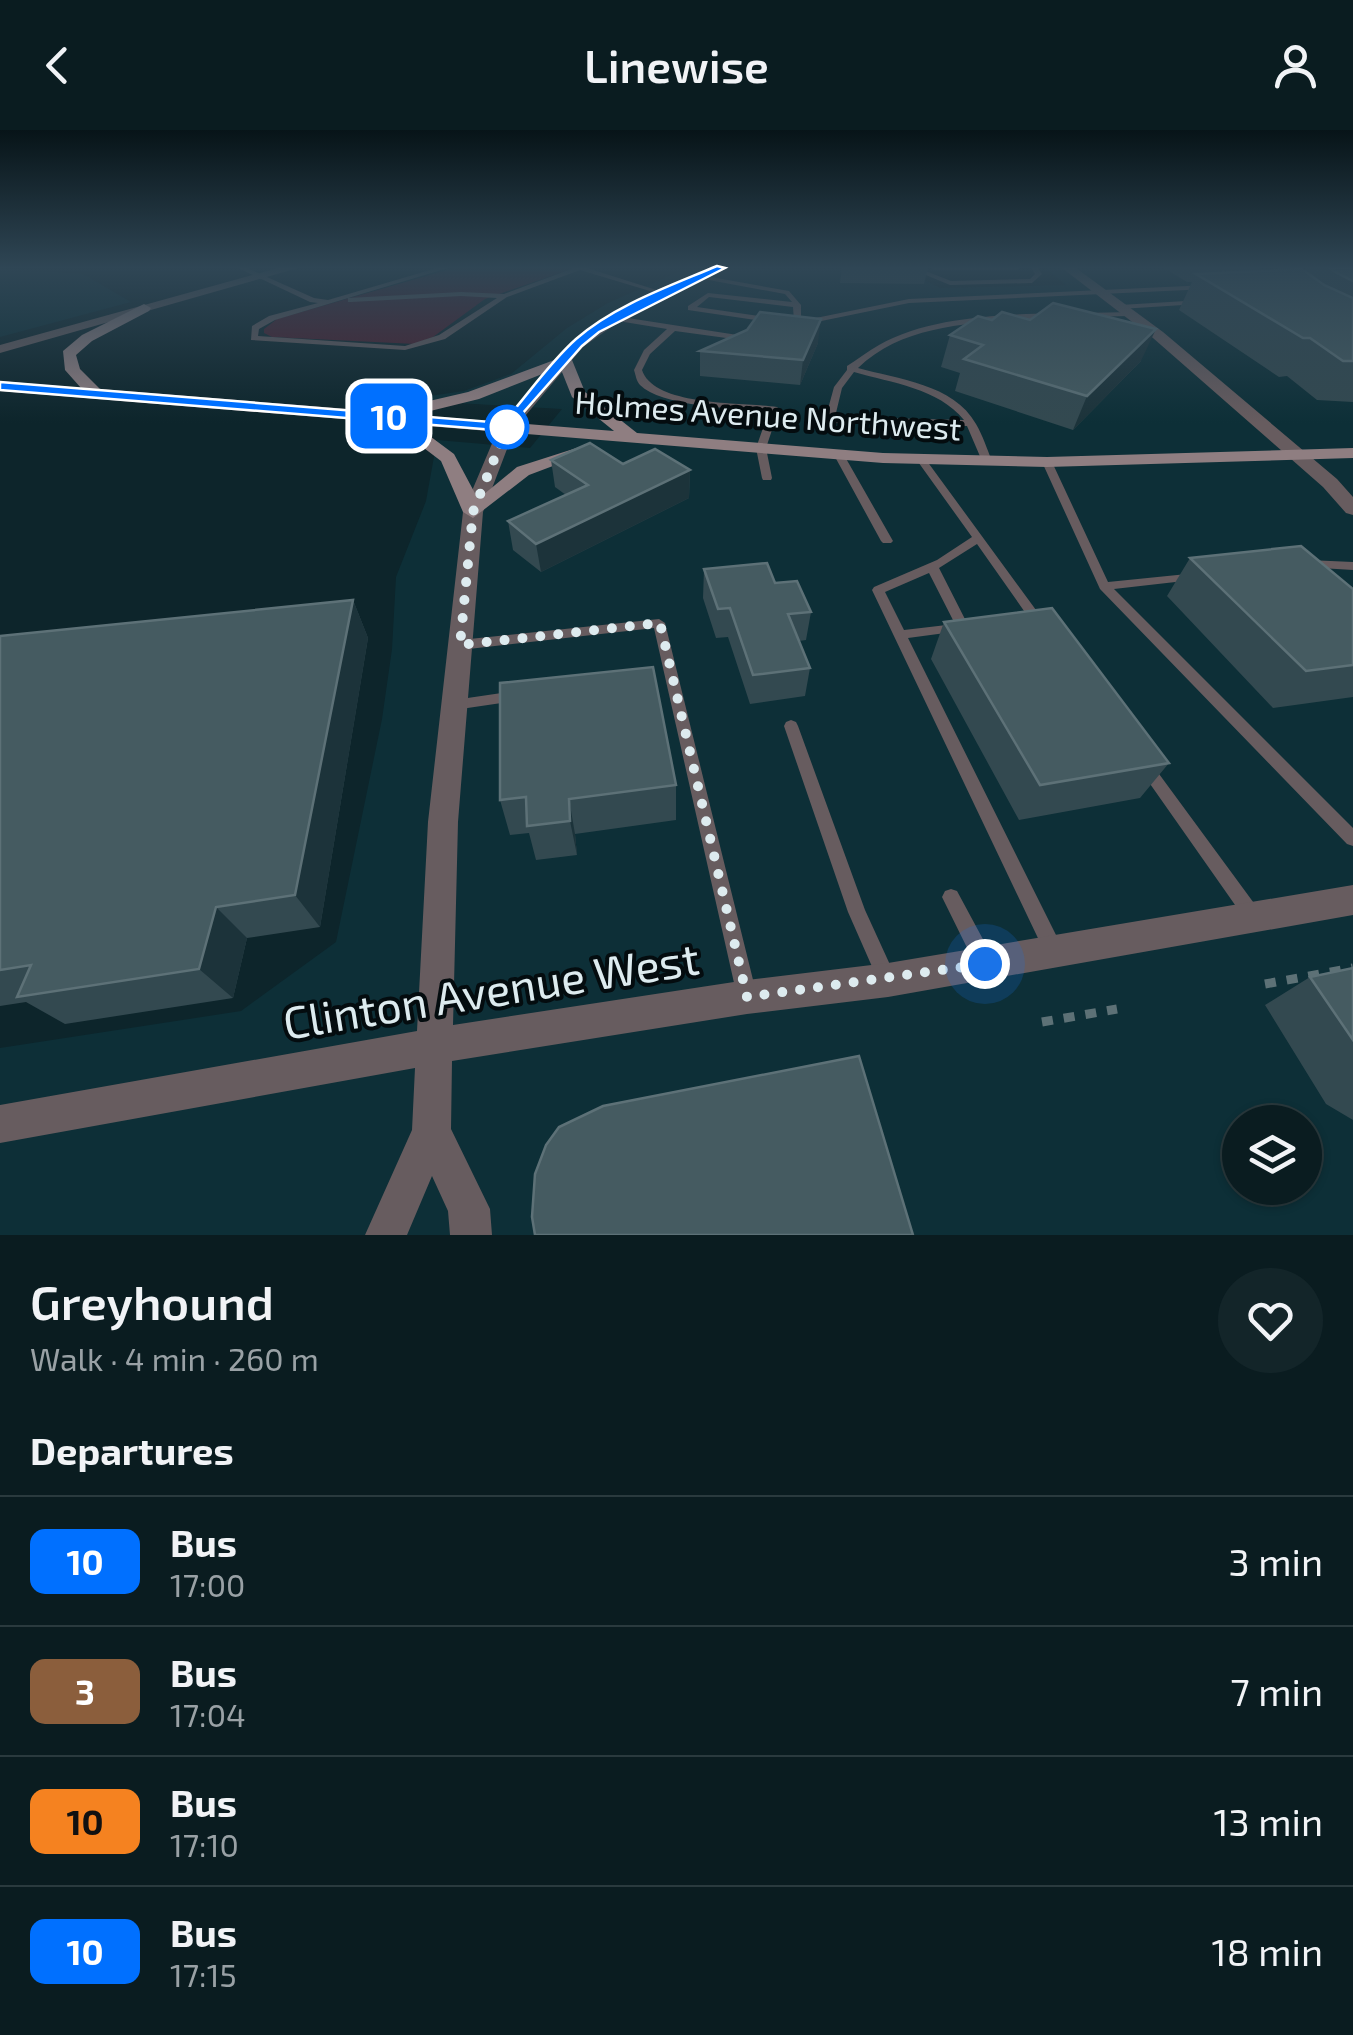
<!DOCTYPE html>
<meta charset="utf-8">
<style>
:root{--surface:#0a1c20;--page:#132529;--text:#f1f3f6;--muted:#99a1a5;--line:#2a3a3e}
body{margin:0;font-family:"Exo 2",sans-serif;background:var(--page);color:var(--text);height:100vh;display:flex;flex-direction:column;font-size:38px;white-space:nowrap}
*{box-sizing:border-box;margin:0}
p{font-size:32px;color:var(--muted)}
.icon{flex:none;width:55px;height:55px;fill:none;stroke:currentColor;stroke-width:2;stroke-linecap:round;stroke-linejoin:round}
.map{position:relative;height:1105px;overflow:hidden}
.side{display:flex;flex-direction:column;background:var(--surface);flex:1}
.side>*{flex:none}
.badge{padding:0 20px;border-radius:15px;font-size:35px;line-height:65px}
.fabs{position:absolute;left:1222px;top:975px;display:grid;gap:20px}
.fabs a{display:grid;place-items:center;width:100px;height:100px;border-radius:50%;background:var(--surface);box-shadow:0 2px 8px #0004,0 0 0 2px var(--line);font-size:50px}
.you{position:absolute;width:50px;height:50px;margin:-25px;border:8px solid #fff;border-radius:50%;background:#1a73e8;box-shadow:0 0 0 15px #1a73e833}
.map>.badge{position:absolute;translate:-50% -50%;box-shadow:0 0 0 5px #fff}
h2{padding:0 30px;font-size:38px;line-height:90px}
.round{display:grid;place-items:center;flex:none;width:105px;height:105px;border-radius:52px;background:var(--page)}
.summary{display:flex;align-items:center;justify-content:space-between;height:170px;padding:0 30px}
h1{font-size:48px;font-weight:600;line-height:75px}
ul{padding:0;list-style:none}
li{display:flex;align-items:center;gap:30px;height:130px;padding:0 30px;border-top:2px solid var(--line)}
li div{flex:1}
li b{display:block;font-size:38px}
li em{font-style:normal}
li .badge{min-width:110px;font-weight:700;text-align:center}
header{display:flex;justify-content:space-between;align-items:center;height:130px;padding:0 30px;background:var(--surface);font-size:45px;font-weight:600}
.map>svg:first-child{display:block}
.built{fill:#0d2f37;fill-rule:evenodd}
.green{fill:#4e1c2b}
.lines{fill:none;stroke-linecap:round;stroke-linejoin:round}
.path{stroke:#5d7176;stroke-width:9;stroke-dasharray:11 11;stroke-linecap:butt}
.service{fill:#675c5f;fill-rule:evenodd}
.minor{fill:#675c5f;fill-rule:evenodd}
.tertiary{fill:#675c5f;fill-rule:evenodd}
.secondary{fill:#8f7e81;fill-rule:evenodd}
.wall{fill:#334950}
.shaded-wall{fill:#1c333a}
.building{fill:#455b61;stroke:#5d7177;stroke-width:2.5}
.line{fill:#0070ff;stroke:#fff;stroke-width:2.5}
.walk{stroke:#ddebef;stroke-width:10;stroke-dasharray:0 18}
.stop-dot{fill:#fff;stroke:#0070ff;stroke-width:5}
.labels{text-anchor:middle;stroke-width:8;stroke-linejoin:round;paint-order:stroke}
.far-street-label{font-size:32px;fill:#ddebef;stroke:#040c0f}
.near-street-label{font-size:45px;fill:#ddebef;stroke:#040c0f}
</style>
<header><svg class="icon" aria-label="back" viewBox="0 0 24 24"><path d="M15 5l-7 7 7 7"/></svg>Linewise<svg class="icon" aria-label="person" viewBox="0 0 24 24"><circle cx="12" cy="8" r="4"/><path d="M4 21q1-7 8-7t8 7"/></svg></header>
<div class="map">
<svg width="1353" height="1105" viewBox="0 0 1353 1105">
<rect width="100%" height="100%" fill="#0d252b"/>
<path class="built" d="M0,138L83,144L131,172L0,207Z
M687,138H901L940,158L1066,155L1045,138H1353V1105H0V918L241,881L336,812L382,589L392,519L396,447L426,371L437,310L530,318L562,279L402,270L464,261L511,244L567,198L608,173ZM1240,992H1305V1058H1240Z"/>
<path class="green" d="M454,138H574L485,169L433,207L415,214L272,207L264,203V199L277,189Z"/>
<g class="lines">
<path class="path" d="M1265,854L1353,838
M1042,892L1117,879"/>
<path class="service" d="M238,138H247L314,168L328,170L437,138H448L275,190L259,199L258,206L405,216L439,205L497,168L461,166L351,172H348V168L461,162L504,164L574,138H587L666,163L660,164L580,140L507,167L445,209L405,220L251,210L252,196L269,186L318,173L310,172Z
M909,138H918L951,151L1030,149L1035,144L1031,138H1038L1042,144L1032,153L950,155Z
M931,138H1020L1017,140H934Z
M700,145L789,161L801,175V191L909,169L1208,155L1211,157L1208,159L909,173L797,196L688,180V176L708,163L792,172L785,164L698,148ZM709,167L793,177L794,191L697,177Z
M1202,170V174H1199L1120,179L1116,177L1120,175Z
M1133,182V186H1130L1081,187L1077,185L1081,183Z
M1054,183H1057V187C990,194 910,188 858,238C897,249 954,254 976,294C983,306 987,319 992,331L991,333L982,331L967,296L830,293L825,290L834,257L847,240V236C857,230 868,221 879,215C928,187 999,185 1054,183ZM854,242C892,253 938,258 964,290L835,287L842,258Z
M615,186L744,206L745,208L741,210L675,201L650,224L642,240C654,277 744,272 777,277L779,279L766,318L772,348L771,350H763L762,348L756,318L769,281C738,279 662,277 640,255C636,250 636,246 634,240L644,220L667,199L612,190L611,188Z
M839,322L844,325L893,411L891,413H883L881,411L834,325Z
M921,326L924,327L1047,495L1046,498H1036L977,414L939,438L969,497L968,500L908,508L1061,815L1063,821L1061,827L1054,830L1047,827L872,460L874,457L937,430L972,407L916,329ZM929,443L955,494L904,500L885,462Z
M1047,329L1052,332L1108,452L1197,443L1199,446L1193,450L1114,459L1353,698V716L1347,714L1100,459L1042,332Z
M1308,430L1353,432V440L1304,437V431Z
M659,489L665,493L757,866L754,873L747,876L740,873L737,866L654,498L460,520L453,515L460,510Z
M515,561L520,562L522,566L520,570L515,571L454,580L449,579L447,575L449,571L454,570Z
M791,590L796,592L798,596L865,780L897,850L895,857L888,859L881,857L848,782L784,596L786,592Z
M1146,631L1151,633L1259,780L1262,786L1259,792L1253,794L1247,792L1141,641L1138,637L1141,633Z
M951,759L957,761L992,826L994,833L992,840L985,842L978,840L942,767L945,761Z"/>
<path class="minor" d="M278,138H298L0,223V215Z"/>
<path class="tertiary" d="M709,138H725L620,191L583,217L515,298L483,382L458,692L453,895L747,850L888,833L1353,755V785L888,867L747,884L452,931L451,999L490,1079L492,1105H450L448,1081L432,1046L407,1105H365L412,1000L415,938L0,1013V975L417,901L428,692L463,382L499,297L573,211L610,185Z
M1062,138H1076L1163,202L1337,349L1353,367V385L1346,383L1323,357L1153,208Z"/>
<path class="secondary" d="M144,174L151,178L149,181L92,211L76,225L80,239L100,259L398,283L399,278L468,262L565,226L572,230L585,262L637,303L883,323L1047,327L1353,318V328L1047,337L883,333L415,295L454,324L478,369L517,337L589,314L598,319L529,345L473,388L463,382L441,331L391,293L0,261V251L81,258L65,240L63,221L82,205ZM560,237L572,267L614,301L414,285L479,269Z"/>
</g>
<path class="wall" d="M842,138H928L924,154L840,153Z
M1164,138H1260L1258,141H1306L1307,138H1353V272L1317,270L1287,246L1279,247L1179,180L1192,152H1187Z
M950,205L1141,231L1073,300L955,261L960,243L941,237Z
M818,213L800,255L700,246V221Z
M551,330L690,340L689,368L541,442L513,420L508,391L566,365L555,357Z
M1190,428L1353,459V567L1273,578L1167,466Z
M704,439L775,453L811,482L806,510L799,511L810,538L805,566L750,574L728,507L716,508L703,468Z
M353,470L368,508L320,797L247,808L233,868L65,894L26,872L0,876V506Z
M944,492L1169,633L1140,668L1019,690L931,529Z
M500,553L676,655V690L575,704L577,725L536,730L529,703L510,705L500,670Z
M1353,838V990L1326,974L1265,875L1310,847Z"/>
<path class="shaded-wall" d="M821,189L818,213L800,255L803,230Z
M1156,199L1141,231L1073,300L1087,266Z
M690,340L689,368L541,442L536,414Z
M353,470L368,508L320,797L295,765Z
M569,669L575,704L577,725L570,691Z
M216,777L247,808L233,868L199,839Z"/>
<path class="building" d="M1330,138H1353V151L1337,143Z
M1302,139L1324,155L1353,168V231H1343L1310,208H1303L1196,144Z
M1053,173L1156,199L1087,266L964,229L983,215L950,205L978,186L992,190L1002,182L1030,190Z
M760,182L821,189L803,230L700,221L747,200Z
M590,313L623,334L655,319L690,340L536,414L508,391L588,355L551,330Z
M1301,416L1353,459V535L1306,541L1190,428Z
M767,433L775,453L797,451L811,482L788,484L810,538L753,545L730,478L718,479L704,439Z
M353,470L295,765L216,777L199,839L17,867L31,835L0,840V506Z
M1052,478L1169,633L1040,655L944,492Z
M653,537L676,655L569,669L570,691L527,696L526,667L500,670V553Z
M1353,838V910L1310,847Z
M859,926L913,1105H535L532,1087L535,1044L546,1015L559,997L603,976Z"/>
<linearGradient id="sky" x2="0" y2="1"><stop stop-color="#071418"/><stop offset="0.47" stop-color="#2f4655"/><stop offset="1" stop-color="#2f4655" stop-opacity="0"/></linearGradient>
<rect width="1353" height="293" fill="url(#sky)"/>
<path class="line" d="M717,136L725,138L599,202L582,216L507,301L0,260V252L503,293C527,266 549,233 576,209C615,175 670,156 717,136Z"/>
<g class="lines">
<path class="walk" d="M507,297L473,382L460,515L660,493L747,867L985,834"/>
</g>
<circle class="stop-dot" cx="507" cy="297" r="20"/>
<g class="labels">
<g class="far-street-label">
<text transform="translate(768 286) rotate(4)" y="11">Holmes Avenue Northwest</text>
</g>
<g class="near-street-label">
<text transform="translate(491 861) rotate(-9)" y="16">Clinton Avenue West</text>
</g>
</g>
</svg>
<div class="fabs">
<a><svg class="icon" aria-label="layers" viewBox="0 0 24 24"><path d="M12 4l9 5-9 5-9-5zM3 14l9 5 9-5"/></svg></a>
</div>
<div class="you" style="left:985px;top:834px"></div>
<b class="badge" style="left:389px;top:286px;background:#0070ff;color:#fff">10</b>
</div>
<section class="side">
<div class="summary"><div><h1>Greyhound</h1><p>Walk · 4 min · 260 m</p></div><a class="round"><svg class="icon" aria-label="heart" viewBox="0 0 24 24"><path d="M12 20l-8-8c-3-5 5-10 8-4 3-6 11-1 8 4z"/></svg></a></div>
<h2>Departures</h2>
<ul>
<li><span class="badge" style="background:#0070ff;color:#fff">10</span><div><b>Bus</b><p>17:00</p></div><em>3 min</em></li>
<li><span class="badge" style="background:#8b5e3c;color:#fff">3</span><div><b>Bus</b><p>17:04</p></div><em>7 min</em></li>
<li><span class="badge" style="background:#f58220;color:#111">10</span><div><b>Bus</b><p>17:10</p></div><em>13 min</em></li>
<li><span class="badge" style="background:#0070ff;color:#fff">10</span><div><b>Bus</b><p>17:15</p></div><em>18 min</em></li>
</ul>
</section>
